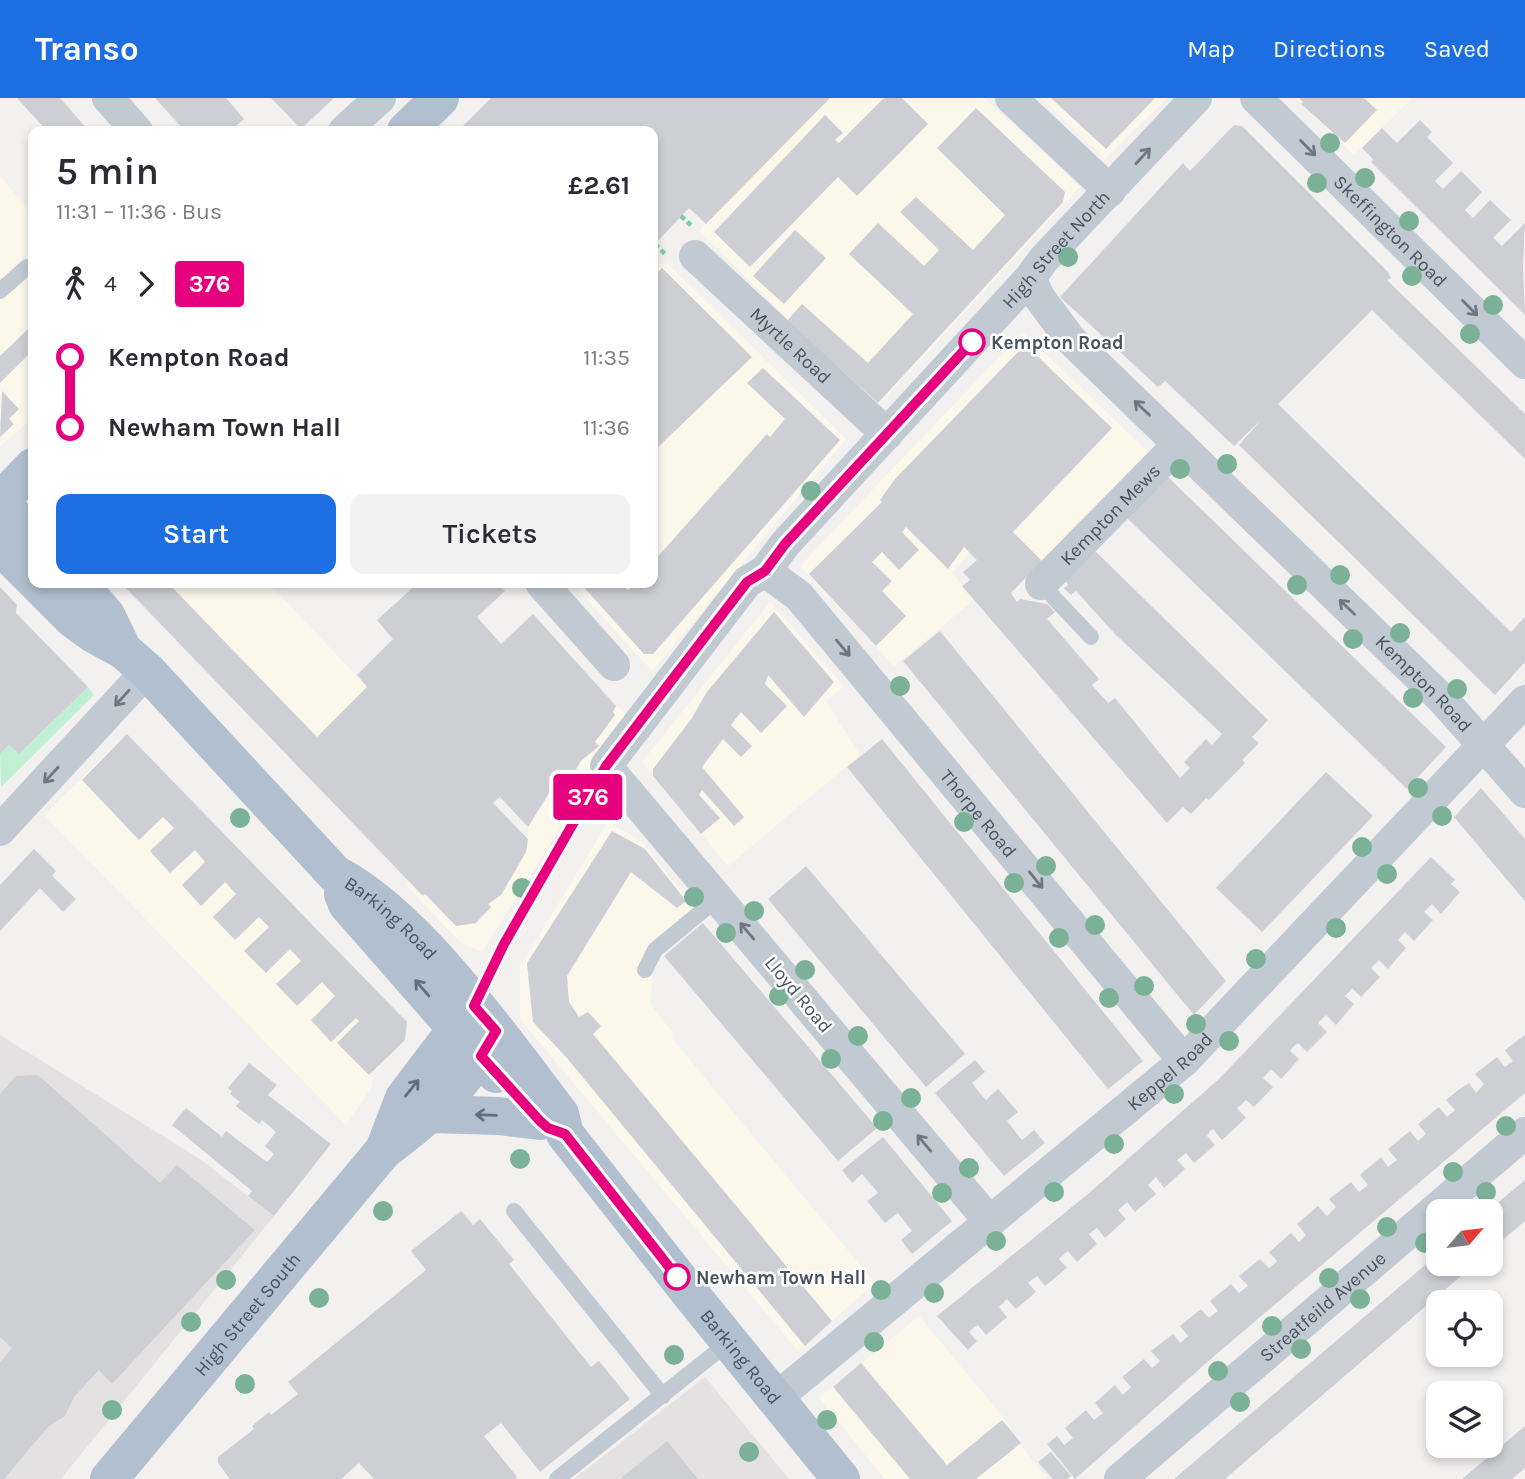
<!DOCTYPE html>
<meta charset="utf-8">
<style>
:root{--surface:#fff;--page:#f2f2f3;--text:#2b2b33;--muted:#7c7c81;--accent:#1c6ee1}
body{margin:0;font-family:Karla,sans-serif;background:var(--page);color:var(--text);height:100vh;display:flex;flex-direction:column;font-size:26px;white-space:nowrap}
*{box-sizing:border-box;margin:0}
p{font-size:23px;color:var(--muted)}
.icon{flex:none;width:38px;height:38px;fill:none;stroke:currentColor;stroke-width:2;stroke-linecap:round;stroke-linejoin:round}
.map{position:relative;flex:1;overflow:hidden}
.details{position:absolute;left:28px;top:28px;width:630px;height:462px;display:flex;flex-direction:column;background:var(--surface);border-radius:14px;box-shadow:0 4px 10px #0003}
.details>*{flex:none}
.badge{padding:0 14px;border-radius:5px;font-size:24px;line-height:46px}
.needle{width:46px;rotate:62deg}
.tools{position:absolute;left:1426px;top:1101px;display:grid;gap:14px}
.tools a{display:grid;place-items:center;width:77px;height:77px;border-radius:14px;background:var(--surface);box-shadow:0 4px 10px #0003;font-size:35px}
.map>.badge{position:absolute;translate:-50% -50%;box-shadow:0 0 0 4px #fff}
.legs{display:flex;align-items:center;gap:10px;height:77px;padding:0 28px;font-size:23px}
.legs p{margin-inline-start:auto}
.summary{display:flex;align-items:center;justify-content:space-between;height:119px;padding:0 28px}
h1{font-size:38px;font-weight:600;line-height:52px}
.button{display:flex;gap:14px;margin-top:auto;padding:14px 28px}
.button a{flex:1;height:80px;border-radius:14px;background:var(--accent);color:#fff;font-size:28px;font-weight:600;line-height:80px;text-align:center}
.button a+a{background:var(--page);color:var(--text)}
ul{padding:0 28px;list-style:none}
li{display:flex;align-items:center;gap:24px;height:70px;font-size:26px}
li i{display:grid;place-items:center;width:10px;height:100%;margin:0 9px;background:currentColor}
li i::after{content:'';width:18px;height:18px;margin:-9px;border:5px solid;border-radius:50%;background:var(--surface)}
li p{margin-inline-start:auto}
li:first-child i{background:linear-gradient(#0000 50%,currentColor 0)}
li:last-child i{background:linear-gradient(currentColor 50%,#0000 0)}
header{display:flex;align-items:center;gap:42px;box-sizing:border-box;height:98px;padding:0 35px;background:var(--accent);color:#fff}
header strong{font-size:33px}
nav{display:flex;gap:38px;margin-inline-start:auto;font-size:24px}
.map>svg:first-child{display:block}
.commercial{fill:#fcf7eb}
.education{fill:#e4e1e2}
.green{fill:#c0efd3}
.building{fill:#cdcfd5}
.lines{fill:none;stroke-linecap:round;stroke-linejoin:round}
.path{stroke:#78cda5;stroke-width:4.5;stroke-dasharray:5 3.5;stroke-linecap:butt}
.lane{stroke:#c1cad2;stroke-width:16}
.street{stroke:#c1cad2;stroke-width:32}
.primary{stroke:#b1bfce;stroke-width:38}
.tree{fill:#7bb297}
.oneway{stroke:#6c7781}
.oneway2{stroke:#626e7a}
.line-1-casing{stroke:#fff;stroke-width:16}
.line-1{stroke:#e6007e;stroke-width:10}
.stop-1-dot{fill:#fff;stroke:#e6007e;stroke-width:3.5}
.labels{text-anchor:middle;stroke-width:5;stroke-linejoin:round;paint-order:stroke}
.street-label{font-size:19px;fill:#48535e;stroke:#fff}
.stop-label{font-size:19px;font-weight:bold;fill:#48535e;stroke:#fff;text-anchor:start}
</style>
<header>
<strong>Transo</strong>
<nav><a>Map</a><a>Directions</a><a>Saved</a></nav>
</header>
<div class="map">
<svg width="1525" height="1381" viewBox="0 0 1525 1381">
<rect width="100%" height="100%" fill="#f3f0f0"/>
<path class="commercial" d="M669,0H984L1080,89L877,309L699,133L705,126L689,110Z
M1042,0H1167L1105,61Z
M1295,0H1412L1354,57Z
M0,78L33,117V320L0,348Z
M667,165L846,341L652,573L572,485H653V172L659,166Z
M1023,234L1150,356L1042,463L969,455L952,475L974,502L894,568L800,468Z
M121,485H269L367,589L293,663Z
M770,504L844,588L826,603L860,657L728,768L642,664Z
M616,608L631,619L482,854L461,845L406,787L493,705L528,740V729L563,673L571,679L581,663L599,648L595,644Z
M127,636L407,924L405,942L370,977L373,980L372,989L346,1027L44,717Z
M608,724L642,744L705,822L659,859L653,874L650,906L674,936L671,939L875,1185L798,1253L520,921V869Z
M919,1218L1008,1325L1005,1328L1048,1381H885L819,1300Z"/>
<path class="education" d="M0,937L200,1061L274,1118L61,1381H0Z
M705,1279L789,1381H574Z"/>
<path class="green" d="M88,589L94,597L1,689L0,656L9,647L19,656Z"/>
<path class="building" d="M17,0H60L89,33H47Z
M155,0H226L244,21L230,33H185Z
M271,0H334L301,31Z
M491,0H830L706,126L689,110L653,148V33H458Z
M884,0H902L928,26L857,98L838,79L750,169L714,134L825,17L843,35L835,42L839,45Z
M1051,0H1155L1106,51Z
M1299,0H1364L1377,12L1345,45L1301,6L1303,4Z
M976,10L1065,94L1063,104L878,305L787,223L802,206L868,265L913,216L849,156L878,125L924,168L939,152L900,114L916,99L973,152L1005,117L937,50Z
M1420,22L1432,34L1427,39L1453,65L1435,83L1443,91L1461,73L1482,94L1465,112L1473,120L1490,102L1511,122L1493,140L1502,148L1525,125L1523,169L1525,217L1371,64L1373,61L1362,50L1382,30L1397,45Z
M1234,27L1242,28L1388,174L1391,180L1387,182L1525,316V361L1372,212L1278,306L1511,534L1525,519V564L1495,597L1239,347L1261,322L1234,348L1165,283L1158,289L1060,199L1183,65L1190,73Z
M795,132L826,160L784,206L753,178Z
M662,170L752,259L653,354V179Z
M30,229L33,233V252L0,285V258Z
M1019,253L1033,254L1112,330L1013,434L1042,463L1011,495L1017,504L1020,501L1047,506L1055,514L1047,521L1099,581L1092,587L1108,605L1115,600L1180,680L1190,670L1184,664L1206,641L1212,647L1222,636L1116,537L1076,493L1071,497L1064,490L1068,487L1064,481L1093,451L1268,622L1252,639L1259,645L1242,662L1245,665L1209,702L1206,700L1191,716L1183,709L1167,725L962,488L970,482L963,474L977,462L964,449L948,471L906,429L902,434L919,452L899,472L882,454L872,464L892,483L882,493L906,518L876,548L809,476L882,404L880,402L895,381Z
M763,270L840,342L653,556H644L580,485H620L628,492L634,485H653V464L767,336L770,339L785,321L747,285Z
M2,293L19,311L9,321L14,326L0,339Z
M1166,377L1446,649L1407,691L1126,419Z
M121,485H168L317,639L367,589L357,577L393,541L377,522L418,485H497L505,493L477,519L501,546L533,516L616,608L613,614L615,617L595,644L599,648L581,663L571,680L563,673L528,729L500,699L493,705L528,741L526,754L501,797L488,806L491,809L476,825L456,828L425,796L423,798Z
M0,489L17,507L16,515L88,589L19,656L9,647L0,656Z
M774,514L834,584L804,619L768,577L765,586L787,608L761,635L741,614L731,627L752,648L741,659L723,641L702,669L744,719L734,728L702,692L699,697L720,720L701,736L653,678V671L692,620L706,595Z
M940,533L1226,883L1194,917L903,563Z
M127,636L407,924L405,942L369,977L337,945L359,923L356,920L331,944L311,922L335,898L322,884L297,908L276,886L301,863L290,851L266,875L244,853L269,829L259,819L235,842L213,819L236,796L225,784L201,808L182,787L205,764L195,752L170,775L150,753L174,730L163,719L139,742L82,682Z
M882,641L1143,963L1108,991L847,669Z
M1326,674L1373,718L1262,834L1216,790Z
M1481,690L1525,741V803L1454,719Z
M612,733L645,751L686,803L677,810L631,774L567,878L569,904L579,919L588,914L601,928L593,936L832,1223L805,1248L566,959L533,924L527,865Z
M34,751L56,773L52,778L76,801L63,814L40,790L0,833V787Z
M1431,759L1455,782L1451,786L1460,794L1441,816L1432,806L1424,814L1433,822L1414,843L1405,834L1398,842L1406,850L1388,871L1379,862L1371,870L1380,879L1361,899L1352,890L1349,894L1345,898L1354,906L1336,927L1326,917L1318,925L1327,934L1307,954L1298,945L1294,948L1290,953L1299,961L1281,981L1271,971L1263,980L1273,989L1254,1009L1246,1002L1237,1010L1246,1020L1222,1042L1213,1031L1210,1033L1207,1038L1215,1047L1194,1065L1186,1055L1177,1062L1185,1071L1164,1090L1156,1079L1148,1087L1156,1096L1135,1114L1127,1104L1123,1108L1118,1112L1126,1121L1105,1140L1097,1130L1089,1136L1097,1146L1077,1164L1068,1153L1059,1161L1067,1170L1045,1188L1037,1178L1033,1181L1028,1185L1036,1194L1016,1211L1007,1201L999,1209L1007,1219L986,1237L978,1227L973,1230L969,1234L977,1243L968,1252L937,1218L1088,1096L1219,981Z
M806,768L965,956L926,989L768,801Z
M703,825L877,1030L838,1063L664,858Z
M1525,937V995L1220,1253L1075,1381L1047,1346L1057,1338L1064,1347L1073,1340L1065,1330L1086,1312L1094,1322L1099,1318L1103,1315L1095,1305L1115,1287L1123,1297L1131,1289L1122,1279L1144,1261L1152,1270L1160,1263L1151,1253L1173,1236L1180,1245L1188,1238L1180,1228L1201,1211L1209,1220L1214,1216L1218,1213L1210,1203L1231,1186L1239,1195L1248,1188L1239,1178L1260,1161L1269,1170L1277,1163L1269,1154L1291,1135L1299,1144L1306,1137L1297,1126L1318,1108L1327,1118L1336,1109L1329,1101L1351,1084L1359,1094L1368,1087L1360,1077L1381,1059L1388,1069L1393,1065L1397,1062L1388,1051L1410,1033L1418,1043L1426,1036L1418,1026L1439,1009L1447,1019L1455,1012L1446,1002L1457,993L1469,985L1476,995L1484,986L1475,976L1497,959L1505,969L1510,965L1513,963L1505,952Z
M975,962L985,974L972,985L978,993L986,1002L998,991L1018,1014L1007,1023L1022,1042L1034,1032L1045,1045L1004,1078L935,995Z
M249,965L277,987L268,997L331,1046L274,1118L248,1098L252,1093L172,1027L186,1010L222,1039L226,1033L267,1064L274,1056L265,1048L276,1034L262,1022L259,1026L236,1008L240,1004L230,996L232,993L228,990Z
M38,977L160,1085L177,1067L255,1132L112,1286L99,1272L74,1299L65,1318L49,1328L4,1381H0V1264L12,1250L0,1239V996L16,978Z
M883,1039L952,1123L912,1156L901,1142L912,1133L898,1115L885,1125L867,1103L878,1095L870,1085L862,1076L852,1085L842,1072Z
M1525,1082V1123L1491,1152V1113H1488Z
M461,1113L473,1127L480,1121L514,1162L509,1166L591,1269L599,1263L630,1301L540,1374L501,1325L484,1338L517,1379L515,1381H374L359,1365L341,1381H230L218,1365V1359L254,1331L252,1328L269,1314L271,1317L298,1296L288,1284L426,1172L411,1153Z
M1438,1156V1166H1475L1225,1381H1174Z
M861,1265L947,1367L1002,1322L1021,1345L976,1381H910L833,1289Z
M1525,1328V1370L1512,1381H1462Z
M667,1343L698,1381H620Z
M1051,1354L1071,1378L1067,1381H1053L1038,1364Z"/>
<g class="lines">
<path class="path" d="M681,118L693,129
M655,146L666,157"/>
<path class="lane" d="M0,193L27,169
M1041,486L1091,539
M645,872L655,852L718,800
M475,906L504,846L606,668
M514,1113L663,1298
M557,1381L729,1244"/>
<g class="street">
<path d="M108,0L137,33"/>
<path d="M1011,0L1110,93"/>
<path id="s1" d="M1256,0L1525,265"/>
<path d="M344,33L380,0"/>
<path id="s2" d="M695,158L887,336"/>
<path id="s3" d="M1030,180L1039,199L1071,242L1444,603L1525,694"/>
<path id="s4" d="M765,473L799,498L1184,963"/>
<path d="M541,485L614,567"/>
<path id="s5" d="M1041,486L1179,346"/>
<path d="M0,732L147,573"/>
<path id="s6" d="M990,1124L606,668L747,484L765,473L785,446L1030,180L1044,161L1196,0"/>
<path id="s7" d="M775,1301L1184,963L1525,603"/>
<path id="s8" d="M1120,1381L1525,1035"/>
</g>
<g class="primary">
<path d="M406,33L440,0"/>
<path d="M0,403L33,369"/>
<path d="M0,404L33,438"/>
<path d="M0,448L33,481"/>
<path id="s9" d="M37,485L73,521L92,535L123,552L147,573L335,776C417,818 503,942 560,1016L565,1036L693,1199L841,1381"/>
<path d="M78,485L106,517L122,550"/>
<path d="M343,796L347,806L496,976"/>
<path d="M432,1016L499,1018L540,1023"/>
<path d="M384,1052L404,1000L471,912"/>
<path id="s10" d="M109,1381L384,1052C435,1015 462,988 496,933"/>
</g>
</g>
<g class="tree">
<circle cx="1330" cy="45" r="10"/>
<circle cx="1365" cy="80" r="10"/>
<circle cx="1317" cy="85" r="10"/>
<circle cx="1409" cy="123" r="10"/>
<circle cx="1068" cy="159" r="10"/>
<circle cx="1412" cy="178" r="10"/>
<circle cx="1493" cy="207" r="10"/>
<circle cx="1470" cy="236" r="10"/>
<circle cx="1227" cy="366" r="10"/>
<circle cx="1180" cy="371" r="10"/>
<circle cx="811" cy="393" r="10"/>
<circle cx="1340" cy="477" r="10"/>
<circle cx="1297" cy="487" r="10"/>
<circle cx="1400" cy="535" r="10"/>
<circle cx="1353" cy="541" r="10"/>
<circle cx="900" cy="588" r="10"/>
<circle cx="1457" cy="591" r="10"/>
<circle cx="1413" cy="600" r="10"/>
<circle cx="1418" cy="690" r="10"/>
<circle cx="1442" cy="718" r="10"/>
<circle cx="240" cy="720" r="10"/>
<circle cx="964" cy="724" r="10"/>
<circle cx="1362" cy="749" r="10"/>
<circle cx="1046" cy="768" r="10"/>
<circle cx="1387" cy="776" r="10"/>
<circle cx="1014" cy="785" r="10"/>
<circle cx="522" cy="790" r="10"/>
<circle cx="694" cy="799" r="10"/>
<circle cx="754" cy="813" r="10"/>
<circle cx="1095" cy="827" r="10"/>
<circle cx="1336" cy="830" r="10"/>
<circle cx="726" cy="835" r="10"/>
<circle cx="1059" cy="840" r="10"/>
<circle cx="1256" cy="861" r="10"/>
<circle cx="805" cy="872" r="10"/>
<circle cx="1144" cy="888" r="10"/>
<circle cx="779" cy="898" r="10"/>
<circle cx="1109" cy="900" r="10"/>
<circle cx="1196" cy="926" r="10"/>
<circle cx="858" cy="938" r="10"/>
<circle cx="1229" cy="943" r="10"/>
<circle cx="831" cy="961" r="10"/>
<circle cx="1174" cy="996" r="10"/>
<circle cx="911" cy="1000" r="10"/>
<circle cx="883" cy="1023" r="10"/>
<circle cx="1506" cy="1028" r="10"/>
<circle cx="1114" cy="1046" r="10"/>
<circle cx="520" cy="1061" r="10"/>
<circle cx="969" cy="1070" r="10"/>
<circle cx="1453" cy="1074" r="10"/>
<circle cx="1054" cy="1094" r="10"/>
<circle cx="1486" cy="1094" r="10"/>
<circle cx="942" cy="1095" r="10"/>
<circle cx="383" cy="1113" r="10"/>
<circle cx="1387" cy="1129" r="10"/>
<circle cx="996" cy="1143" r="10"/>
<circle cx="1425" cy="1145" r="10"/>
<circle cx="1329" cy="1180" r="10"/>
<circle cx="226" cy="1182" r="10"/>
<circle cx="881" cy="1192" r="10"/>
<circle cx="934" cy="1195" r="10"/>
<circle cx="319" cy="1200" r="10"/>
<circle cx="1360" cy="1201" r="10"/>
<circle cx="191" cy="1224" r="10"/>
<circle cx="1272" cy="1228" r="10"/>
<circle cx="874" cy="1244" r="10"/>
<circle cx="1301" cy="1251" r="10"/>
<circle cx="674" cy="1257" r="10"/>
<circle cx="1218" cy="1273" r="10"/>
<circle cx="245" cy="1286" r="10"/>
<circle cx="1240" cy="1304" r="10"/>
<circle cx="112" cy="1312" r="10"/>
<circle cx="827" cy="1322" r="10"/>
<circle cx="749" cy="1354" r="10"/>
</g>
<defs><path id="oneway-shaft" d="M-6 0H5M1.5-3L5.5 0L1.5 3" fill="none" stroke-width="1.6" stroke-linecap="round" stroke-linejoin="round" transform="scale(1.75)"/></defs>
<g class="oneway">
<use href="#oneway-shaft" transform="translate(1308 50) rotate(45)"/>
<use href="#oneway-shaft" transform="translate(1143 58) rotate(-47)"/>
<use href="#oneway-shaft" transform="translate(1470 210) rotate(45)"/>
<use href="#oneway-shaft" transform="translate(1142 310) rotate(-136)"/>
<use href="#oneway-shaft" transform="translate(1347 509) rotate(-136)"/>
<use href="#oneway-shaft" transform="translate(843 550) rotate(50)"/>
<use href="#oneway-shaft" transform="translate(122 600) rotate(132)"/>
<use href="#oneway-shaft" transform="translate(51 677) rotate(133)"/>
<use href="#oneway-shaft" transform="translate(1036 782) rotate(51)"/>
<use href="#oneway-shaft" transform="translate(747 833) rotate(-130)"/>
<use href="#oneway-shaft" transform="translate(924 1045) rotate(-130)"/>
</g>
<g class="oneway2">
<use href="#oneway-shaft" transform="translate(422 890) rotate(-131)"/>
<use href="#oneway-shaft" transform="translate(412 990) rotate(-51)"/>
<use href="#oneway-shaft" transform="translate(486 1017) rotate(-178)"/>
</g>
<g class="lines">
<g class="line-1-casing">
<path id="line-1" d="M677,1179L565,1036L548,1030L540,1023L481,958L496,933L474,908L504,846L606,668L747,484L765,473L785,446L972,244"/>
</g>
<use href="#line-1" class="line-1"/>
</g>
<g class="stop-1-dot">
<circle cx="972" cy="244" r="12"/>
<circle cx="677" cy="1179" r="12"/>
</g>
<g class="labels">
<g class="street-label">
<text dy="7" stroke="none"><textPath href="#s1" startOffset="189">Skeffington Road</textPath></text>
<text dy="7" stroke="none"><textPath href="#s6" startOffset="1283">High Street North</textPath></text>
<text dy="7" stroke="none"><textPath href="#s2" startOffset="131">Myrtle Road</textPath></text>
<text dy="7" stroke="none"><textPath href="#s5" startOffset="98">Kempton Mews</textPath></text>
<text dy="7" stroke="none"><textPath href="#s3" startOffset="567">Kempton Road</textPath></text>
<text dy="7" stroke="none"><textPath href="#s4" startOffset="324">Thorpe Road</textPath></text>
<text dy="7" stroke="none"><textPath href="#s9" startOffset="490">Barking Road</textPath></text>
<text transform="translate(799 896) rotate(50)" y="7">Lloyd Road</text>
<text dy="7" stroke="none"><textPath href="#s7" startOffset="513">Keppel Road</textPath></text>
<text dy="7" stroke="none"><textPath href="#s8" startOffset="266">Streatfeild Avenue</textPath></text>
<text dy="7" stroke="none"><textPath href="#s10" startOffset="215">High Street South</textPath></text>
<text dy="7" stroke="none"><textPath href="#s9" startOffset="1054">Barking Road</textPath></text>
</g>
<g class="stop-label">
<text x="991" y="251">Kempton Road</text>
<text x="696" y="1186">Newham Town Hall</text>
</g>
</g>
</svg>
<div class="tools">
<a><svg class="needle" viewBox="-14 -14 28 28"><path d="M0-13l5 13h-10z" fill="#e53935"/><path d="M0 13l5-13h-10z" fill="#7c7c81"/></svg></a>
<a><svg class="icon" aria-label="locate" viewBox="0 0 24 24"><circle cx="12" cy="12" r="6"/><path d="M12 2v4M12 18v4M2 12h4M18 12h4"/></svg></a>
<a><svg class="icon" aria-label="layers" viewBox="0 0 24 24"><path d="M12 4l9 5-9 5-9-5zM3 14l9 5 9-5"/></svg></a>
</div>
<b class="badge" style="left:588px;top:699px;background:#e6007e;color:#fff">376</b>
<section class="details">
<div class="summary"><div><h1>5 min</h1><p>11:31 – 11:36 · Bus</p></div><b>£2.61</b></div>
<div class="legs"><svg class="icon" aria-label="walk" viewBox="0 0 24 24"><circle cx="13" cy="4" r="2"/><path d="M13 8l-2 6 4 7M11 14l-3 7M7 12l3-4h3l4 4"/></svg>4<svg class="icon" aria-label="forward" viewBox="0 0 24 24"><path d="M9 5l7 7-7 7"/></svg><b class="badge" style="background:#e6007e;color:#fff">376</b></div>
<ul>
<li><i style="color:#e6007e"></i><b>Kempton Road</b><p>11:35</p></li>
<li><i style="color:#e6007e"></i><b>Newham Town Hall</b><p>11:36</p></li>
</ul>
<div class="button"><a>Start</a><a>Tickets</a></div>
</section>
</div>
